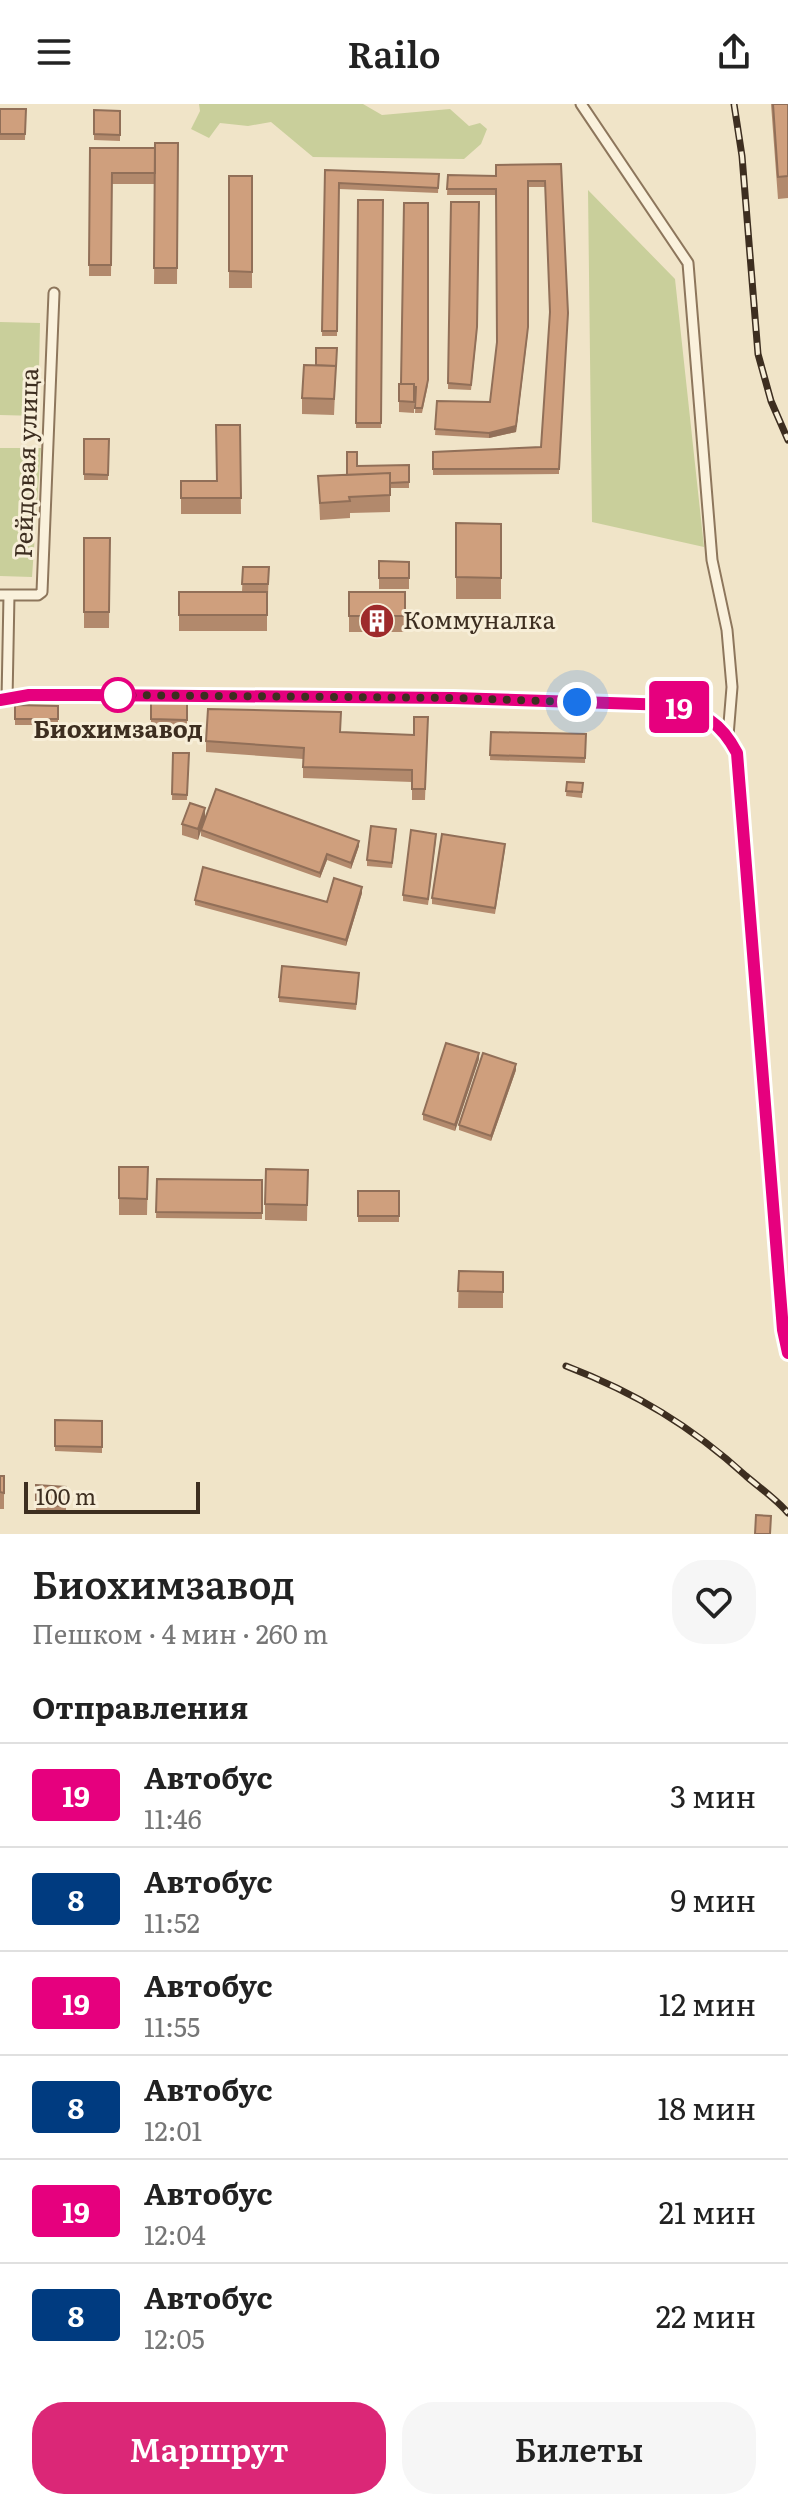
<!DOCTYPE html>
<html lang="ru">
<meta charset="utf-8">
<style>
:root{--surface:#fff;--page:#f6f6f6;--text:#222;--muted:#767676;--line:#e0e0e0;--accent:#db2777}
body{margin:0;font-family:Literata,serif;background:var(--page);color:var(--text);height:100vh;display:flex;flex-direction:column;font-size:30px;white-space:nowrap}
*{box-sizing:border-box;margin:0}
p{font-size:26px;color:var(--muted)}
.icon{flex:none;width:44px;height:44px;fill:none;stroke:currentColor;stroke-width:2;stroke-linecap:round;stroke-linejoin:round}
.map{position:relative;height:1430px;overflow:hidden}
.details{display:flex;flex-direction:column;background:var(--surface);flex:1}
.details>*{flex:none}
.badge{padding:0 16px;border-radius:6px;font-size:28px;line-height:52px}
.scale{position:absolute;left:24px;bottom:20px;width:176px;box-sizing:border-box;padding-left:8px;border:4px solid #3d2e20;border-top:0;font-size:22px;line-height:28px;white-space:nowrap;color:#3d2e20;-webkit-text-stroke:6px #f7eed8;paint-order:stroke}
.you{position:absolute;width:40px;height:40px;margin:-20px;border:6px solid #fff;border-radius:50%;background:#1a73e8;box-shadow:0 0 0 12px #1a73e833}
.map>.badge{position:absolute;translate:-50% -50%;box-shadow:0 0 0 4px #fff}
h2{padding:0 32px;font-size:30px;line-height:72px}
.round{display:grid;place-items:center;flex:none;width:84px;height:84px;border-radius:32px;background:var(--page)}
.summary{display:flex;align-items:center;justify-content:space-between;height:136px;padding:0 32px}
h1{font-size:38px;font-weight:600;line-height:60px}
.cta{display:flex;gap:16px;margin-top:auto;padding:16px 32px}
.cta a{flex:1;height:92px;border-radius:32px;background:var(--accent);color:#fff;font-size:32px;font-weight:600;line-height:92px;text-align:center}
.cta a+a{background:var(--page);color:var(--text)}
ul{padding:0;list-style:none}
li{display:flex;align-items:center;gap:24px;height:104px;padding:0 32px;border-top:2px solid var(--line)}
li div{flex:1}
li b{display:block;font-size:30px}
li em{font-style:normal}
li .badge{min-width:88px;font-weight:700;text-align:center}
header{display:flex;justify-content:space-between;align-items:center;height:104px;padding:0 32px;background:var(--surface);font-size:36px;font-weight:600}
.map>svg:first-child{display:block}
.green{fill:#c9cf9b}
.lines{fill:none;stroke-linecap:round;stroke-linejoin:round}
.minor-casing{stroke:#8d765c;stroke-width:13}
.secondary-casing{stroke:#6f573f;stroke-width:16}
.minor{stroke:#faf1dc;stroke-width:9}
.secondary{stroke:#faf1dc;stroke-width:12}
.rail-casing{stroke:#3d2e20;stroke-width:7}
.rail{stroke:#f7eed8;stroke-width:4;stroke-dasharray:12;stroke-linecap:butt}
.wall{fill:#b2896c}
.shaded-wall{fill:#916f58}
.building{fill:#cf9f7d;stroke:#916f58;stroke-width:2}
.line-casing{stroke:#fff;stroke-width:18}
.line{stroke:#e6007e;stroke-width:12}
.walk{stroke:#3d2e20;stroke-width:8;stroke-dasharray:0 14.4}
.stop-dot{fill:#fff;stroke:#e6007e;stroke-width:4}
.labels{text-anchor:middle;stroke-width:6;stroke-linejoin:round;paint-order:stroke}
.street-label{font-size:24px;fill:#3d2e20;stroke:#f7eed8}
.poi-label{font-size:24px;fill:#3d2e20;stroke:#f7eed8;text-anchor:start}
.stop-label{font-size:24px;font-weight:bold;fill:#3d2e20;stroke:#f7eed8}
</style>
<header><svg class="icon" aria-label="menu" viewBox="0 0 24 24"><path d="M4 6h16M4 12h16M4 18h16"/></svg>Railo<svg class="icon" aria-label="share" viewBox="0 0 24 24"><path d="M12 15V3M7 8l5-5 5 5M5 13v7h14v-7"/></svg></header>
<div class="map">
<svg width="788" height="1430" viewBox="0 0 788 1430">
<rect width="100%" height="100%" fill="#f0e4c8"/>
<path class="green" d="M199,0H363L382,11L450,5L469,22L480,19L487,25L481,40L464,55L313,53L271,18L248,22L220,19L209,34L191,25L200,7Z
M588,86L675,175L704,443L592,418Z
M0,218L40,219L38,312L0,311Z
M0,344H41L32,473L0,472Z"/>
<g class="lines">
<g class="minor-casing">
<path id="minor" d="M581,0L688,159L712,456L727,526L732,583L728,632
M0,491H38L42,488L54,189
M7,596L9,491"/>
</g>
<g class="secondary-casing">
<path id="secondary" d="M0,596L29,591L453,594L671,601C704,611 720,617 737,649L783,1226L788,1249"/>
</g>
<use href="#minor" class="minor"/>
<use href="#secondary" class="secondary"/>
<g class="rail-casing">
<path id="rail" d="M734,0L742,52L758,250L771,297L788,336
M566,1262C636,1289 691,1322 746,1372C760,1384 776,1395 788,1409"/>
</g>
<use href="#rail" class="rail"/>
</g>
<path class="wall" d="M771,0H788V94L778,95Z
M0,5H26L25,36H0Z
M94,6L120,7V37L94,36Z
M178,39L177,180H154L155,80H112L111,172H89L90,44H155Z
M561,60L559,370L433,371V348L541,343L550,210L545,83H528V228L516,328L489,334L435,331L437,297L490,298L497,238L496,91H447L448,71L496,72Z
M325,66L439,70L438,89L339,85L337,232H322Z
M229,72H252V184H229Z
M358,96H383L381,324H356Z
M451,98L477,229L471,286L448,285Z
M337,244L334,311L302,310V294L316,261Z
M399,280L428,281L422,309H415L416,289H414V309L399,308Z
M240,321L241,410H181V377H216Z
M84,335H109L108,376H84Z
M409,361V384H390V408L350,409V414L320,416L318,372L347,371L357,362Z
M456,419L501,420V495H456Z
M84,434H110L109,524H84Z
M379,457L409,458V485H379Z
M243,463H269L268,491H267V527H179V488H242Z
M349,488H405V528H349Z
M187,595V632H151V615Z
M15,601L58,602V621H15Z
M428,613L425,696H412V678L303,674V655L206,648V637L340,628L414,631Z
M491,628L586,630L585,659L490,656Z
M173,649H189L187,696H172Z
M567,678L583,679L582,694L566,692Z
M205,704L198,736L182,731V720Z
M201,726L359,742L351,765L327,756L320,774L201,732Z
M396,731L392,764L367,762V756Z
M436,735L428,801L403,797V791Z
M505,745L495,810L432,800V794Z
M362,789L346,842L195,801V796L327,798Z
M359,875L356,906L279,898V893Z
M479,955L455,1027L423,1016V1010Z
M516,966L491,1037L459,1026V1021Z
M119,1063H148L147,1111H119Z
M308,1066L307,1117L265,1116V1100Z
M157,1075L262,1076V1115L156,1114Z
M358,1087H399V1118H358Z
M459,1167L503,1168V1204H458Z
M55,1316L102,1317V1349L55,1347Z
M0,1372H4V1405H0Z
M36,1381L66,1383V1408L36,1407Z"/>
<path class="shaded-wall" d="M528,223L516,328L489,334V329Z
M205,704V715L198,736V725Z
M359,737V742L351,765V759Z
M327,750V756L320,774V769Z
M362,783V789L346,842V836Z
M479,949V955L455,1027V1021Z
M516,960V966L491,1037V1032Z"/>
<path class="building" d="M773,0H788V72L778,73Z
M0,5H26L25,30H0Z
M94,6L120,7V31L94,30Z
M155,39H178L177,164H154Z
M90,44H155V69H112L111,161H89Z
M561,60L568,209L559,365H433V348L541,343L550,208L545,77H528V223L516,322L489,329L435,325L437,297L490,298L497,238L496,85H447L448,71L496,72V61Z
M325,66L439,70L438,84L339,79L337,227H322Z
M229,72H252V168L229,167Z
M358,96H383L381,319H356Z
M451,98H479L477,223L471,281L448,279Z
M404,99H428V276L422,304H415L416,283H414V280H401Z
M316,244H337L336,263V262L316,261Z
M304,261L336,262L334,295L302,294Z
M399,280H414V298L399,297Z
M216,321H240L241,394H181V377H217Z
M84,335H109L108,371L84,370Z
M347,348H357V362L409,361V378L390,379V369L347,371Z
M390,369V391L349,393L350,397L320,399L318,372Z
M456,419L501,420V474L456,473Z
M84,434H110L109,508H84Z
M379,457L409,458V474H379Z
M243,463H269L268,480H242Z
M179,488H267V511H179Z
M349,488H405V512H349Z
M151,594L187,595V616L151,615Z
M15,601L58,602V615H15Z
M208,605L341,608L340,628L414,631V613H428L425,685H412V666L303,663L304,644L206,637Z
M491,628L586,630L585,654L490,651Z
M173,649H189L187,691L172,690Z
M567,678L583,679L582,688L566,687Z
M216,685L359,737L351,759L327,750L320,769L201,726Z
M190,699L205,704L198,725L182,720Z
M371,722L396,725L392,759L367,756Z
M411,726L436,730L428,795L403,791Z
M442,730L505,740L495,804L432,794Z
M203,763L327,798L334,774L362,783L346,836L195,796Z
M282,862L359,869L356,900L279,893Z
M446,939L479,949L455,1021L423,1010Z
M483,949L516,960L491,1032L459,1021Z
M119,1063H148L147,1095L119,1094Z
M266,1065L308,1066L307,1101L265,1100Z
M157,1075L262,1076V1109L156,1108Z
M358,1087H399V1112H358Z
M459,1167L503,1168V1188L458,1187Z
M55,1316L102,1317V1343L55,1342Z
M0,1372H4V1389L0,1388Z
M36,1381L66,1383V1402L36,1401Z
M756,1411L771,1412L770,1430H755Z"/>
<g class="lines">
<g class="line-casing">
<path id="line" d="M0,596L29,591H89L453,594L671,601C705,611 720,617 737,649L783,1226L788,1249"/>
</g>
<use href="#line" class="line"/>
<path class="walk" d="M118,591L453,594L577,598"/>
</g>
<defs>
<g id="building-disc" transform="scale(1.8)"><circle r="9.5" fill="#9e2a2b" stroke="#f7eed8"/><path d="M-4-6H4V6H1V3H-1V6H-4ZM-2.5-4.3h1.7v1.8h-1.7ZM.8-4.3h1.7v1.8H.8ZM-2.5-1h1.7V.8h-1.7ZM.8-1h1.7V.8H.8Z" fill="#fff"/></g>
</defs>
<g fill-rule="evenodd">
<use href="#building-disc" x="377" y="517"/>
</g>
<circle class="stop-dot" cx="118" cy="591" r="16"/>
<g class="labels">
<g class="street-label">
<text transform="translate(27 359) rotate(-88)" y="8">Рейдовая улица</text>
</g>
<g class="poi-label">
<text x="403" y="525">Коммуналка</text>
</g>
<g class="stop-label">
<text x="118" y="634">Биохимзавод</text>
</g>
</g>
</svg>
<div class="scale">100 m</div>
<div class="you" style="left:577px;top:598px"></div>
<b class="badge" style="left:679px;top:603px;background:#e6007e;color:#fff">19</b>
</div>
<section class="details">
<div class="summary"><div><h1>Биохимзавод</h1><p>Пешком · 4 мин · 260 m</p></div><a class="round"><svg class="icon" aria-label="heart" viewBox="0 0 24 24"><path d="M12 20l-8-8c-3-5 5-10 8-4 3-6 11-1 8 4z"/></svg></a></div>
<h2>Отправления</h2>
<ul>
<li><span class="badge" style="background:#e6007e;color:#fff">19</span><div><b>Автобус</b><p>11:46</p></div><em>3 мин</em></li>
<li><span class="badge" style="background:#003b80;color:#fff">8</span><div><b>Автобус</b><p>11:52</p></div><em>9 мин</em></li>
<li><span class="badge" style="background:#e6007e;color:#fff">19</span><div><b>Автобус</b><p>11:55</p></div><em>12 мин</em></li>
<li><span class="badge" style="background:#003b80;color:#fff">8</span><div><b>Автобус</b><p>12:01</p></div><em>18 мин</em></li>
<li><span class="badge" style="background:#e6007e;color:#fff">19</span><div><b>Автобус</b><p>12:04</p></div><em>21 мин</em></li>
<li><span class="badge" style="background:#003b80;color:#fff">8</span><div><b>Автобус</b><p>12:05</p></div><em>22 мин</em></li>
</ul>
<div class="cta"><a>Маршрут</a><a>Билеты</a></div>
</section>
